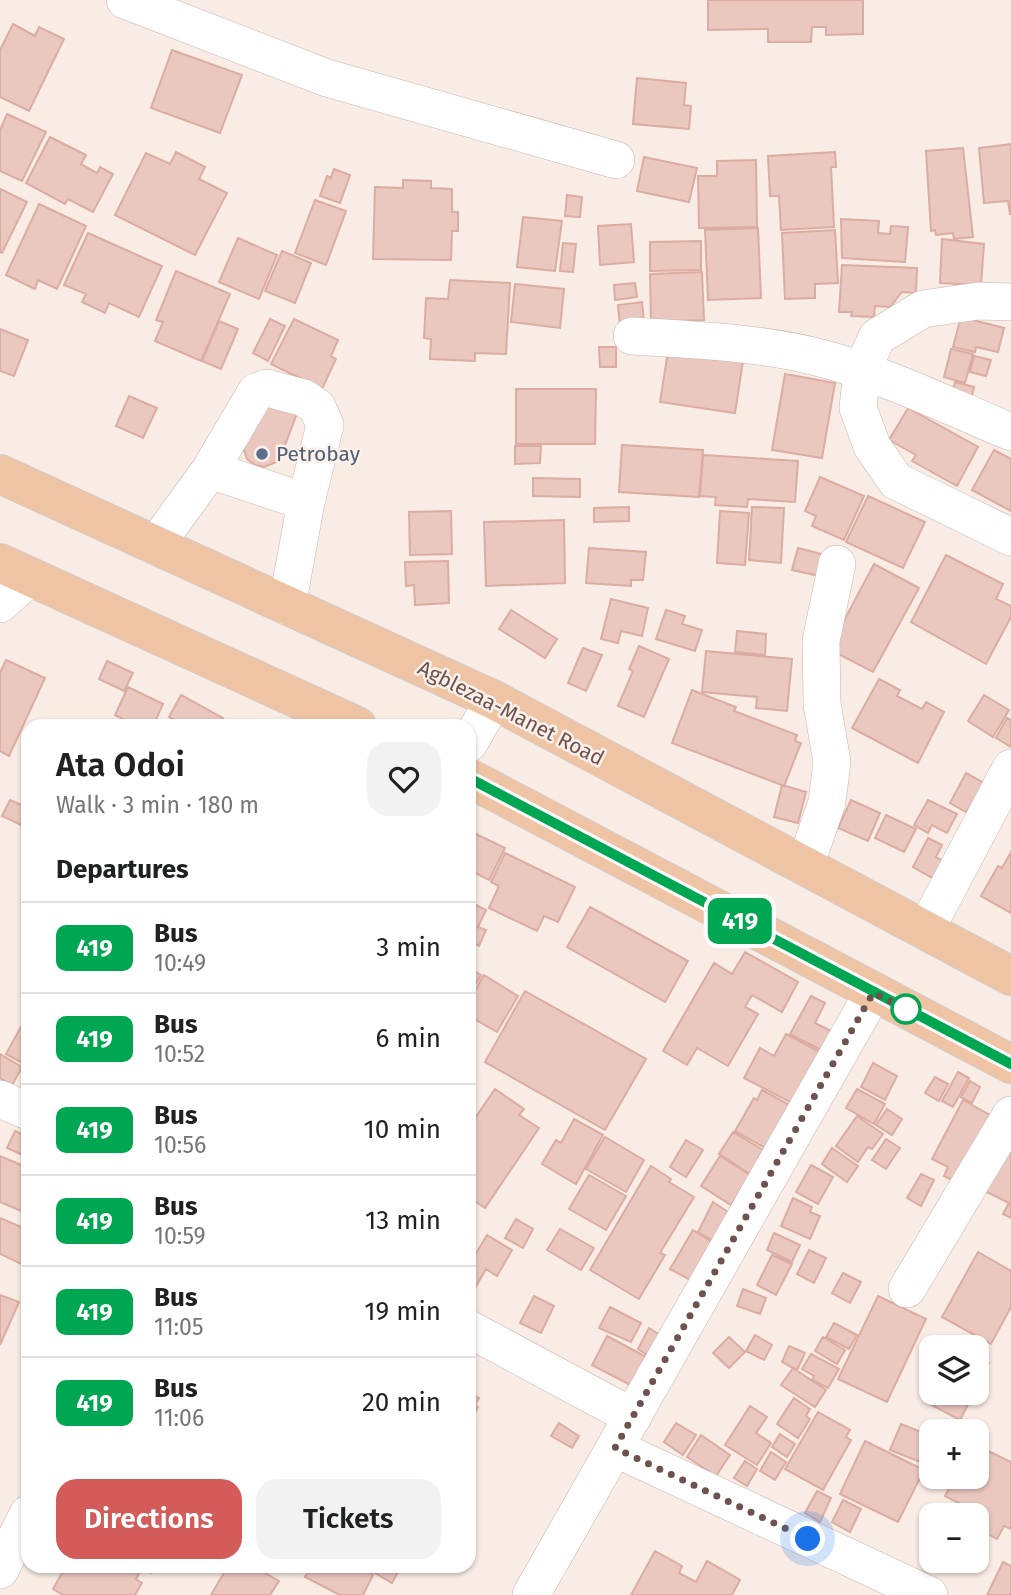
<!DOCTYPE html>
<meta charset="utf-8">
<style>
:root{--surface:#fff;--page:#f2f2f2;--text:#202124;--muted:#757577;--line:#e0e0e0;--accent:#d35b59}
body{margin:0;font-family:"Fira Sans",sans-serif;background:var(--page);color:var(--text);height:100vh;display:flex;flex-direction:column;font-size:26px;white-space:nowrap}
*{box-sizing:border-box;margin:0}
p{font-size:23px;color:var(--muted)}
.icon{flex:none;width:38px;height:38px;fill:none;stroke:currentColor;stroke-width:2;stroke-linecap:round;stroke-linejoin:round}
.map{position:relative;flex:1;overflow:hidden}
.sheet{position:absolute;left:21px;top:719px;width:455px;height:854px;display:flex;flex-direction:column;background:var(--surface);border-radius:21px;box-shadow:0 2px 5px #0004}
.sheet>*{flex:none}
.badge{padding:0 14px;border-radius:10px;font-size:24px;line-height:46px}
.controls{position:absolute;left:919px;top:1335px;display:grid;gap:14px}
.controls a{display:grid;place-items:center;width:70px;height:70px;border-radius:14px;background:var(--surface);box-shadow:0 2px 5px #0004;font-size:35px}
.you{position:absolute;width:35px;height:35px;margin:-18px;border:5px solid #fff;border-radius:50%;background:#1a73e8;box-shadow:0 0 0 10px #1a73e833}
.map>.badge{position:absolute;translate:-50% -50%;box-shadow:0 0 0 4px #fff}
h2{padding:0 35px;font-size:26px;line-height:63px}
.round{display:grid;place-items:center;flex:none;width:74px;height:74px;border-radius:21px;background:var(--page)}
.overview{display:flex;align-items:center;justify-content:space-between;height:119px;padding:0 35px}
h1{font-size:33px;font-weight:600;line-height:52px}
.action{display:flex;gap:14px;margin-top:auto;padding:14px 35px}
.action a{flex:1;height:80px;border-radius:21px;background:var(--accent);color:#fff;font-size:28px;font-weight:600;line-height:80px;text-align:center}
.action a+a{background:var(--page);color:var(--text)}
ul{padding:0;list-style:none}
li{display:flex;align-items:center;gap:21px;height:91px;padding:0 35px;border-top:2px solid var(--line)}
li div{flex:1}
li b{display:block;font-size:26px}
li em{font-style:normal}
li .badge{min-width:77px;font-weight:700;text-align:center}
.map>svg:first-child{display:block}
.building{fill:#eac8c0;stroke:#dbaca2;stroke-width:2}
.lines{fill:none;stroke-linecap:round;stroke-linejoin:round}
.minor-casing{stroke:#c8b3ac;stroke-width:38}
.major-casing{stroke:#d4cbca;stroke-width:40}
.minor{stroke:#fff;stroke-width:37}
.major{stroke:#efc4a5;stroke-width:38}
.line-casing{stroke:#fff;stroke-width:16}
.line{stroke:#00a651;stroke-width:10}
.walk{stroke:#6e524d;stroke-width:7;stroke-dasharray:0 12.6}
.service-dot{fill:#5c6f8a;stroke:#fcf1ea;stroke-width:2.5}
.stop-dot{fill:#fff;stroke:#00a651;stroke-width:3.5}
.labels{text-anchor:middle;stroke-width:5;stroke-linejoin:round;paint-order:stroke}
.service-label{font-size:21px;fill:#4e5e75;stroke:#fcf1ea;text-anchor:start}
.street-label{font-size:21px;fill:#6e524d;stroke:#fcf1ea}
</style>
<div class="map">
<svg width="1011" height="1595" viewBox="0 0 1011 1595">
<rect width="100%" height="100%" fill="#f9ece4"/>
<path class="building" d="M708,0H863V34L826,35V27H812L811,42H768V29L708,30Z
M13,24L35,36L39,27L64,39L29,111L0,97V50Z
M172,50L242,75L220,133L151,108Z
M637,78L686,83L684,105L691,106L689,129L633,124Z
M7,114L46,132L22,181L0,171V130Z
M50,137L86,155L81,164L97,173L100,167L113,174L93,212L68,199L65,204L26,183Z
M1011,144V214H1010L1008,201L984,203L979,148Z
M963,148L973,237L954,239L953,233L936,235L935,230L931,231L926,151Z
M176,152L205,167L199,179L227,193L195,255L115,215L146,153L170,164Z
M835,152L836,167H831L834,227L781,230L779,196H770L768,156Z
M644,157L697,168L689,202L637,191Z
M756,160L757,227L699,228L698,176H717V161Z
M334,169L350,175L340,203L320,196L327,176L331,178Z
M403,180L431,181V188L452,189V212H458V231H452L451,260L373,259L375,187L403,188Z
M0,189L27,202L2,253L0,252Z
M567,195L582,197L580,217L565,216Z
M315,200L346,211L326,265L295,253Z
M39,204L86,226L57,289L38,280L35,289L6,275Z
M523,217L562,221L555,271L517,267Z
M841,219L879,221L878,233L890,234L891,226L908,227L905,262L842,258Z
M631,224L634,262L600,265L598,226Z
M758,228L761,298L708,300L705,230Z
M835,230L838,283L815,284V298L785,299L782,233Z
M88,233L162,266L139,317L109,303L105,313L82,302L86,294L64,285Z
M238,238L277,255L259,299L219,282Z
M942,239L984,244L981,285L940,283Z
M701,241V270L650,271V242Z
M563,243L576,244L573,272L560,271Z
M282,251L311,263L295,303L265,291Z
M842,265L917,268L916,293L902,292L890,307L875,306L874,317L851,316L852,312H839Z
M176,271L230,294L201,361L155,341L163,322L156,320Z
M702,272L704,320L651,322L650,274Z
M450,280L510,283L506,354L475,353V361L430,359L431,339L424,338L426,298L448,299Z
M635,283L637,297L615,300L614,285Z
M515,284L564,289L560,328L511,322Z
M642,302L644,323L620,326L618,305Z
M961,317L1004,328L998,352L976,347L975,352L953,347Z
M270,319L285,326L268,361L253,353Z
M294,319L338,340L331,356L336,359L322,389L271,364Z
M219,321L238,329L221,369L202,361Z
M0,329L28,340L14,376L0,371Z
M599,347H616V367H600Z
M951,349L973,354L965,383L944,377Z
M668,351L743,361L735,413L660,402Z
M974,356L991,360L986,376L970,372Z
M785,374L835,383L822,458L772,450Z
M955,382L974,387L970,404L951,399Z
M516,389H596L595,444H516Z
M274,395L292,403L296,416L279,461L264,467L255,465L247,459L243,447Z
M129,396L157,408L143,438L116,426Z
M908,408L978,447L957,486L912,461L916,455L889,440Z
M622,445L703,450L699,497L619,492Z
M515,446H541L540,463L515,464Z
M994,450L1011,459V511L972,490Z
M703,455L798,461L795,502L748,499L747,507L715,505L716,497L700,496Z
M820,477L864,496L844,540L812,526L816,516L805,511Z
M533,478L580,479V497L533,496Z
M868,496L925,522L903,568L846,542Z
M629,507V521L594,522V508Z
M752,507L784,508L781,563L749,560Z
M451,511L452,554L410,555L409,512Z
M720,511L749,513L745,565L717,563Z
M564,520L565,583L486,586L484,522Z
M589,548L646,552L643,580H631V586L586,583Z
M798,548L825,555L819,576L792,570Z
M946,555L1003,584L996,599L1011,606V617L986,664L911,622Z
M448,561L449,603L415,605L414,585L406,586L405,562Z
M874,564L919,588L873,672L829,649Z
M611,599L648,608L642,636L621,631L618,643L601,639Z
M511,610L557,639L545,658L499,629Z
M666,610L685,616L682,624L702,630L695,651L656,639Z
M737,631L766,634L765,655L735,652Z
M639,646L669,659L644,717L618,706L633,671L629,669Z
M583,648L602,655L586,691L568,683Z
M706,651L792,659L787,711L756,708L757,697L702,692Z
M6,660L45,678L9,756L0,751V673Z
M107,661L133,673L124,691L99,679Z
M879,679L900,690L897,696L922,709L926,702L944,712L918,763L852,728Z
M128,687L163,704L153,726H122L125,720L115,715Z
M692,690L736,707L734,711L797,735L795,741L801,743L784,786L672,743Z
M181,695L223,718L218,726H187L169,717Z
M984,695L1009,710L993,737L968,721Z
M1007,718L1011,720V747L996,738Z
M966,773L986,784L966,812L950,803Z
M782,785L806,792L798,823L774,817Z
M10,800L28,808L21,825L2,816Z
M851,800L880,813L868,841L838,828Z
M928,800L957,814L947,833L932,825L928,833L914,825Z
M886,815L916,829L904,852L875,838Z
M476,834L505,848L489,880L469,870V847Z
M928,838L942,845L936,857L945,862L936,880L913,867Z
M1011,852V913L981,896L998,866L1002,868Z
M505,853L575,887L558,922L544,916L537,931L489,908L499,886L491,882Z
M470,902L486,910L478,927L486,930L479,946L469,941Z
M590,907L688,961L665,1002L567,947Z
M745,952L798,982L782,1012L752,995L745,1007L758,1014L728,1066L697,1048L687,1065L663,1051L714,963L732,974Z
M469,968L481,975L469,995Z
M484,975L518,996L497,1032L469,1016L475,1004L469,1001Z
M525,991L646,1059L605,1130L485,1062Z
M811,996L825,1003L815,1023L833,1032L823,1051L790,1034Z
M28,1014V1066L6,1054Z
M786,1034L820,1052L792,1103L744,1078L760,1048L774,1056Z
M0,1054L22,1067L12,1085L0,1078Z
M873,1063L897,1076L885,1100L861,1087Z
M958,1072L969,1078L953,1107L942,1101Z
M935,1077L948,1084L939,1101L925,1093Z
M970,1081L980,1087L972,1103L961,1097Z
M495,1089L524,1109L519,1115L539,1128L485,1208L469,1197V1127Z
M857,1089L885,1104L874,1124L846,1108Z
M762,1090L791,1106L767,1149L735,1131L754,1098L757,1100Z
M963,1100L997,1119L961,1185L944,1176L948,1167L932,1159Z
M887,1109L902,1119L892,1135L876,1125Z
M857,1116L883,1134L872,1149L868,1147L858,1162L836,1146Z
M574,1119L603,1135L576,1184L542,1164L556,1140L561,1143Z
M15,1131L28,1137L23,1155L7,1148Z
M733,1132L763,1150L758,1158L763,1161L753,1176L719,1154Z
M605,1137L644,1160L626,1192L586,1169Z
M886,1139L900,1148L886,1169L872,1160Z
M686,1140L703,1150L686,1177L670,1167Z
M1011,1142V1218L1003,1214L1009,1203L981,1189Z
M832,1148L858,1166L847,1182L822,1164Z
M0,1156L28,1168V1214L0,1202Z
M720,1156L750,1175L731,1205L701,1186Z
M811,1165L833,1177L818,1204L796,1192Z
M651,1166L671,1179L669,1182L694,1197L660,1253L665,1255L639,1299L590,1270Z
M921,1174L934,1180L921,1206L907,1198Z
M589,1175L626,1196L606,1230L569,1209Z
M793,1198L812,1207L810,1212L820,1216L810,1239L781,1226Z
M713,1202L731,1214L714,1241L698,1232Z
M0,1218L28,1230V1267L0,1254Z
M516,1219L533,1229L523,1248L505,1238Z
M560,1229L594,1248L581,1270L547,1250Z
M693,1230L714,1243L692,1281L670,1269Z
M774,1233L800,1245L792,1262L767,1250Z
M487,1235L512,1250L497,1276L486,1269L475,1288L469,1285V1265Z
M809,1250L826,1258L814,1283L797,1274Z
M978,1252L1011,1271V1307L991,1344L942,1317Z
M772,1255L792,1264L776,1295L757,1285Z
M843,1273L861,1282L850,1303L832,1293Z
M743,1289L766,1298L760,1314L737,1306Z
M0,1295L19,1302L0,1345Z
M534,1296L554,1306L541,1333L520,1323Z
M878,1296L926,1319L887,1402L838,1379Z
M610,1307L641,1323L631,1342L599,1328Z
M834,1323L857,1335L849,1349L826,1337Z
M649,1328L660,1335L649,1356L638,1349Z
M755,1335L772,1345L764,1360L746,1351Z
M607,1336L650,1359L634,1387L592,1365Z
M729,1337L745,1352L729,1368L713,1353Z
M823,1337L845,1350L837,1364L815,1351Z
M789,1346L805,1353L797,1370L782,1362Z
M811,1354L839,1369L828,1388L812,1380L814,1376L802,1369Z
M976,1356L989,1363L976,1388Z
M793,1368L826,1390L815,1407L781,1385Z
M931,1392V1393H974L960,1420L926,1402Z
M469,1393L479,1398L475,1405L478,1407L469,1424Z
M794,1398L810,1409L806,1416L810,1419L798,1438L777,1424Z
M750,1406L767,1417L756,1433L771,1443L757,1465L725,1445Z
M818,1412L850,1430L846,1437L851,1440L823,1490L785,1469Z
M559,1423L579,1436L572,1448L551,1436Z
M676,1423L696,1435L683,1455L664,1442Z
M901,1424L931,1436V1450L925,1464L890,1450Z
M780,1434L795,1444L787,1457L772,1447Z
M701,1435L730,1455L716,1476L687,1457Z
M865,1441L924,1470L898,1522L840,1494Z
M976,1445L1011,1462V1529L1004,1526L997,1539L976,1528V1516H971L974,1511L945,1496L955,1477H976Z
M771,1452L786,1462L775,1480L760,1471Z
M745,1461L757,1469L747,1486L734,1478Z
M817,1491L831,1498L820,1522L805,1513Z
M843,1500L861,1509L850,1532L832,1522Z
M655,1551L682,1566L679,1573L696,1582L707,1561L740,1580L732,1595H631Z
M1003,1562L1011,1566V1595H987Z
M66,1566H155L151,1573L143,1567L136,1579L142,1583L135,1595H63L53,1589Z
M228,1566H253L279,1581L270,1595H211Z
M311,1566H362L373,1575L363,1595H340L305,1577Z
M363,1566H401L392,1583Z"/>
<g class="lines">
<g class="minor-casing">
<path id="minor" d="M125,0L327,78L616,160
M1011,302L978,301L923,309L877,337L862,371L858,408L872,446L896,481L1011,537
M632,336C695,340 757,342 817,357C884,374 948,406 1011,432
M210,470L306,502
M155,546L210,470L256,392L267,388L304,398L317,407L325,425L306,502L287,606
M0,604L30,577
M469,743L494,700
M805,866L827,802L832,762L822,704L821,641L837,564
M925,931L1011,768
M0,1099L28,1111
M907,1289L1011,1115
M469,1329L633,1417
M615,1448L929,1595
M0,1570L28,1514
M531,1595L873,993"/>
</g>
<g class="major-casing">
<path id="major" d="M0,474L494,700L1011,976
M0,563L357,726
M469,778L1011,1064"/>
</g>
<use href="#minor" class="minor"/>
<use href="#major" class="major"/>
</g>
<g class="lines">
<g class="line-casing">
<path id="line" d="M469,778L1011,1064"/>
</g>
<use href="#line" class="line"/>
<path class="walk" d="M808,1539L615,1448L873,993L915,1013L906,1009"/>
</g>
<circle class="service-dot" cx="262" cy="454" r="7"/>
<circle class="stop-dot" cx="906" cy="1009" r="14"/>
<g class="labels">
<g class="service-label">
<text x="276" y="461">Petrobay</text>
</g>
<g class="street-label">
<text transform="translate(511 713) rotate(27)" y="7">Agblezaa-Manet Road</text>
</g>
</g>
</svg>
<div class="controls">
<a><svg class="icon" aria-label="layers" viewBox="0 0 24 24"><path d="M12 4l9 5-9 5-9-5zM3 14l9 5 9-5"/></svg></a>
<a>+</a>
<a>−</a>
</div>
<div class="you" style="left:808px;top:1539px"></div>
<b class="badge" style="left:740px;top:921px;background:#00a651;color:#fff">419</b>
<section class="sheet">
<div class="overview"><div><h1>Ata Odoi</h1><p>Walk · 3 min · 180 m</p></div><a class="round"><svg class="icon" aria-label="heart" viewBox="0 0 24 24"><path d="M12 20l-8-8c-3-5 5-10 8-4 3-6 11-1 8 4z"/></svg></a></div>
<h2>Departures</h2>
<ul>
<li><span class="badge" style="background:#00a651;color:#fff">419</span><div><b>Bus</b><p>10:49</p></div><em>3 min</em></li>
<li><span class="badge" style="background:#00a651;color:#fff">419</span><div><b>Bus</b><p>10:52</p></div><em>6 min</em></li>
<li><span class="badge" style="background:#00a651;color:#fff">419</span><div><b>Bus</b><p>10:56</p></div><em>10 min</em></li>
<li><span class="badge" style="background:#00a651;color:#fff">419</span><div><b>Bus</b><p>10:59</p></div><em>13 min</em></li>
<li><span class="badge" style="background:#00a651;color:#fff">419</span><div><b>Bus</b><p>11:05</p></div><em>19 min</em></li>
<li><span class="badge" style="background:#00a651;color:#fff">419</span><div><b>Bus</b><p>11:06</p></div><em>20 min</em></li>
</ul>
<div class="action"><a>Directions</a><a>Tickets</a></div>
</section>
</div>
